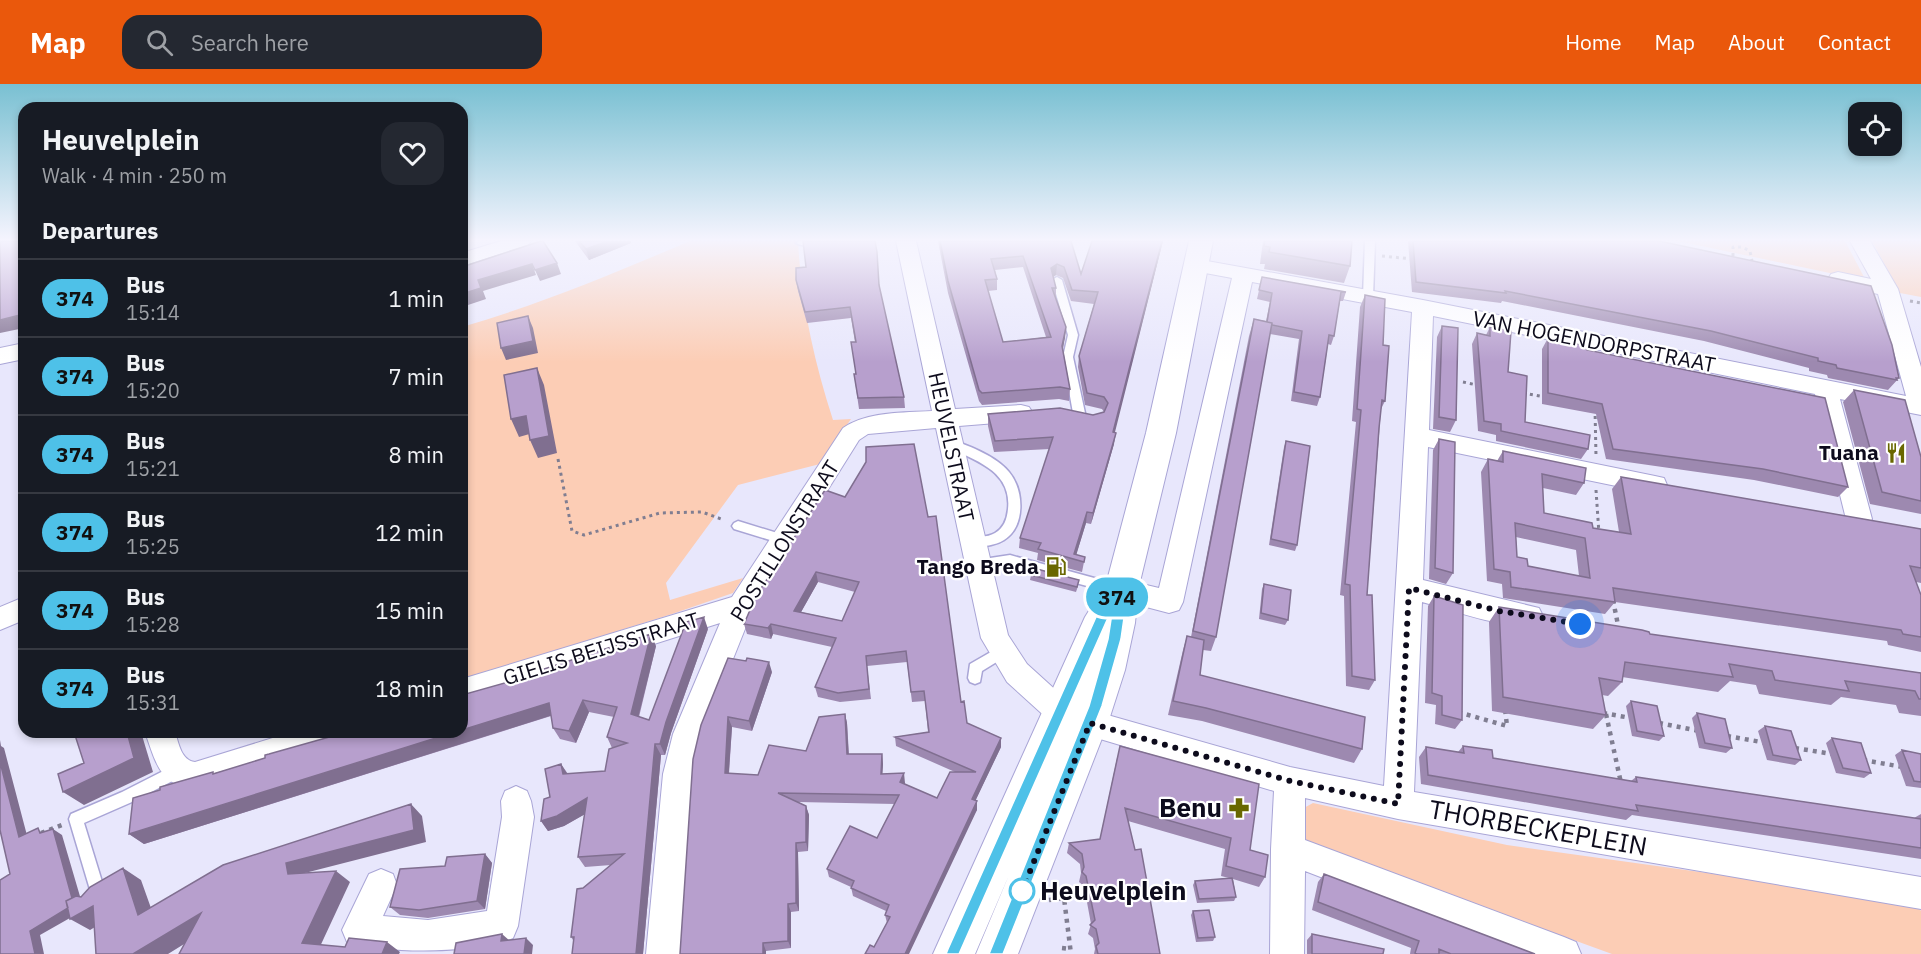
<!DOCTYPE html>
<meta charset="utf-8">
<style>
:root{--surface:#171b24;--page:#242831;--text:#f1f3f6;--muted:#9ea1a6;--line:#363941;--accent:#ea580c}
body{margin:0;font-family:"IBM Plex Sans",sans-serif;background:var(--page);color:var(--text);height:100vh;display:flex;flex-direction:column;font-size:22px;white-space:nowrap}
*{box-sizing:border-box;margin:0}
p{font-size:20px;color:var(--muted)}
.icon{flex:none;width:33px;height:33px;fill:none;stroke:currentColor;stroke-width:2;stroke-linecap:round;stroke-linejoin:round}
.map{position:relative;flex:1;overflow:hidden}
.details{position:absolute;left:18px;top:18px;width:450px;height:636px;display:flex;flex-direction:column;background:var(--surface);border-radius:18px;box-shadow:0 3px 9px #0003}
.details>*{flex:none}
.badge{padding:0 12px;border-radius:20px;font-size:21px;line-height:39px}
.tools{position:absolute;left:1848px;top:18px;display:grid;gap:12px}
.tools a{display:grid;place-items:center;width:54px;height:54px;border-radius:12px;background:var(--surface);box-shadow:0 3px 9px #0003;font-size:30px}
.you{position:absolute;width:30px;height:30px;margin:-15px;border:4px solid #fff;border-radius:50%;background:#1a73e8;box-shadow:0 0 0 9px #1a73e833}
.map>.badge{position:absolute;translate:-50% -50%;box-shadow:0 0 0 3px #fff}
h2{padding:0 24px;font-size:22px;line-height:54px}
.round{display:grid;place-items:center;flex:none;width:63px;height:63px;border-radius:18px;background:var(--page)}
.overview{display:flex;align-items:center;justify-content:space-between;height:102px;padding:0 24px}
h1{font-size:28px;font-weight:700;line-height:45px}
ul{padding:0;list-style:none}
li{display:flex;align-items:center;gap:18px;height:78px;padding:0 24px;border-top:2px solid var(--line)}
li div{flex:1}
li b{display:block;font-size:22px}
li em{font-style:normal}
li .badge{min-width:66px;font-weight:700;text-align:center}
header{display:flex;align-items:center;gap:36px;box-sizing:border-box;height:84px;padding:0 30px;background:var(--accent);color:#fff}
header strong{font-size:28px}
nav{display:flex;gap:33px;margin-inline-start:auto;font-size:21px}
.search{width:420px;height:54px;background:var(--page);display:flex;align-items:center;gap:15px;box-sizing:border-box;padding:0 21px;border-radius:18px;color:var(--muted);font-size:22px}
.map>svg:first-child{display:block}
.green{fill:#fccdb5}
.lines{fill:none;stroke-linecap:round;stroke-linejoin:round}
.service-casing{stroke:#a9a5d6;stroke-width:3}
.minor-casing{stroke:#a9a5d6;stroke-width:2}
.tertiary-casing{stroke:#a9a5d6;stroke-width:2}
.path-far1{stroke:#807e91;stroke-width:3;stroke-dasharray:3 4;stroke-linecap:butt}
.path{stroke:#807e91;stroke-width:4.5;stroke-dasharray:4 5;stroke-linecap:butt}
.service{fill:#fff;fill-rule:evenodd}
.minor{fill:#fff;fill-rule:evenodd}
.tertiary{fill:#fff;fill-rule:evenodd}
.wall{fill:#9d89b0;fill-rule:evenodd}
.shaded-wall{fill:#806f90}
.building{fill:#b79fcd;stroke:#806f90;stroke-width:1.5;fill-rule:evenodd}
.line{fill:#4ec1e8;stroke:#fff;stroke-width:1.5}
.walk{stroke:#0d0b1c;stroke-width:6;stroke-dasharray:0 10.8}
.stop-dot{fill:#fff;stroke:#4ec1e8;stroke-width:3}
.labels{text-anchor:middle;stroke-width:4.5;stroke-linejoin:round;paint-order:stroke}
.street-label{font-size:21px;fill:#0d0b1c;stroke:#fff}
.poi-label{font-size:21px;font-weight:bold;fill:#0d0b1c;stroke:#fff;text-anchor:end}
.near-poi-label{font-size:26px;font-weight:bold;fill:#0d0b1c;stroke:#fff;text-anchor:end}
.near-street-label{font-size:26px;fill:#0d0b1c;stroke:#fff}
.near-stop-label{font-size:26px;font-weight:bold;fill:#0d0b1c;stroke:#fff;text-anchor:start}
</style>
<header>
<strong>Map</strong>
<div class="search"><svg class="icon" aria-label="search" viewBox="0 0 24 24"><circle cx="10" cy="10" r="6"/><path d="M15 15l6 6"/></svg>Search here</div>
<nav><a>Home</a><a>Map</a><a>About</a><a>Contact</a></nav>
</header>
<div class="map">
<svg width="1921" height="870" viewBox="0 0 1921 870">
<rect width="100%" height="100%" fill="#e8e7fc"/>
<path class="green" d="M690,157H798C801,219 814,277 833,336L851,335L820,380L738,401L666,499L670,516L743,494L733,509L672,530L462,596V243C541,220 615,189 690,157Z
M1678,157H1845L1864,193L1858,195Z
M1872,157H1921V213L1900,209Z
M1313,719L1507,761L1779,799L1918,823L1921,827V870H1612L1302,757V725Z"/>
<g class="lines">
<g class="service-casing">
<path id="service" d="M799,157H835C827,162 804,164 796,159Z
M1365,157H1375L1373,213L1368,216L1363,213Z
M1057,193L1062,196L1078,251L1073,273L1085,329L1079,333L1073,329L1063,273L1068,251L1052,196Z
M952,356C970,362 997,373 1009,388C1024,406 1026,442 1004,456C995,462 983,462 972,463L968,461L966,458L968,455C976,452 987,454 995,449C1004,444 1007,435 1008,425C1012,387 976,377 948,363L946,360L948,357Z
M738,437L787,452L789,455L787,458L783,460L734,445L732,442L734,439Z
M1010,471L1120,501L1124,502L1126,506L1124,510L1120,511L1010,481L977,486L973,485L971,481L973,477L977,476Z
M1003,561L1008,563L1010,567L1008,571L982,587L980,598L975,600L970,598L968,594L970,580Z
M177,680L182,682L184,687L182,692L132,718L84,739L107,814L104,819L99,822L94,819L69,735L71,730L122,708Z"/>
</g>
<g class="minor-casing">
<path id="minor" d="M501,157H531L528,161L462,182V169Z
M896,157H916L955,325L1021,321L1029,323L1033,329L1029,335L1021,337L959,342L1008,551L1027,580L1070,619L1075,628L1070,637L1060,641L1050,637L1007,598L981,554L936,344L868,350L859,356L753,525L703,650L693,690L680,870H646L663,690L673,650L720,539L462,621V595L732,513L843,344C868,327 903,329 932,327Z
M1850,157H1870L1898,205L1921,283V331L1840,315L1872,435L1868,442L1859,445L1850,442L1846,435L1815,310L1433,232L1429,346L1655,392L1664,394L1667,401L1664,408L1655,410L1428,363L1423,496L1539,524L1543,532L1539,540C1514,549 1449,525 1422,518L1414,708L1921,793V825L1398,735L1305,714V756L1564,853L1576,858L1581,870H1520L1305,787L1304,870H1270L1271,765L1274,707L1090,652L1080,648L1075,639L1080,630L1090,626L1290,683L1384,702L1412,228L1252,198L1183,518L1179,526L1169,529L1112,514L1108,506L1112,498L1121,495L1159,504L1232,194L1189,186L1186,181L1189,176L1196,175L1423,216L1906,312L1878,210L1831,200L1828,195L1831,190L1838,188L1871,195Z
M24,259V275L0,280V264Z
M24,513V536L0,546V523Z
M145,648H175C179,660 181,676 195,678L292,648H351L346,657L336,661L195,706C159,700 156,679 145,648Z
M516,702L527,707L531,717L534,733L518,842L513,854C472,870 388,870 347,858L342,846L369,790L381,785L393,790L397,801L383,832L428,836L487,827L502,733L501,717L505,707Z"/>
</g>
<g class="tertiary-casing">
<path id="tertiary" d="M1189,157H1213L1176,349L1138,506L1135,539L1125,586L1108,639L1018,870H976L1009,791L975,870H933L1085,533L1100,509L1104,508L1146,349Z"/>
</g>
<path class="path-far1" d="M1382,172L1413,175
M1733,172V163H1742L1750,167L1752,177
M1910,217L1921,219
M1463,298L1477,301
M1523,309L1545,313
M1595,325L1596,372
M558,375L572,447L584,451L660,429L702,428L724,436
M1596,406L1599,450"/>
<path class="path" d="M1613,516L1619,546
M1458,628L1507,642L1505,625
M1603,629L1631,634
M1606,630L1621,699
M1659,639L1699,647
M1727,652L1767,659
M1795,664L1832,670
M1863,676L1903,683
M41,749L62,741
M1049,816L1064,814L1071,870
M1062,864L1071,865"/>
<use href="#service" class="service"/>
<use href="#minor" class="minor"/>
<use href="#tertiary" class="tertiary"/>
</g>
<path class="wall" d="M575,157H631V159L589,176Z
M938,157H1071L1081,190L1092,157H1163L1114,349V360L1091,440L1086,439L1076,471L1085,473L1082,488L1037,476L1038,469L1019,464L1020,454L1050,365L994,368L988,342V330L1093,331L1104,328L1102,325L1085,321L1078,283L1079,272L1094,220L1071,217L1063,194L1056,191L1053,193L1056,204V214L1066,243L1063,265L1070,305L1069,317L1059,315L982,321L979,317L948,209ZM1023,183L1046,253L1003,258L988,207L997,206V195L995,186Z
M1263,157H1352L1350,182L1344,199L1264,185L1265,180H1260Z
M1408,157H1659L1899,294L1888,306L1828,294L1827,291L1809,287V284L1704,257L1502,217L1501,219L1412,208Z
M1262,193L1346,208L1343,217H1340L1334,252L1331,261L1328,260L1320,313L1317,322L1291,317L1299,255L1270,250L1216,553L1211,567L1203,566L1200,591L1362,665L1354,679L1202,637L1168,631L1183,566L1187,552L1191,553L1249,252L1254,235L1266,237L1270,218L1257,215Z
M796,196L879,201L904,313L905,324L859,325L854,290H855V258L851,234L807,239L798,207Z
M1365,211L1383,261L1385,317L1381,325L1367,511L1375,596L1369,606L1346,602L1344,512L1340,511L1356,338L1352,337L1360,223Z
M1442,242L1456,336L1450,348L1433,345L1437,253Z
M1490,243L1508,288L1525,338L1588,365L1581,375L1496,357V351L1478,347L1472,260L1477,249L1486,251Z
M1548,254L1848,403L1838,413L1754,396L1606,375L1596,330L1542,320V265Z
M1854,306L1921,373V430L1870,420L1843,318Z
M1439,355L1453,489L1446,500L1429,495L1433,366Z
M1286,357L1297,461L1295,467L1269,461L1284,363Z
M1503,367L1584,399L1576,411L1543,404L1544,429L1593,444L1619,448L1612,405L1621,393L1921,445V499L1916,498L1921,511V568L1888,561L1887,557L1615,518L1605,530L1503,514L1502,500L1487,497L1481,388L1488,375L1497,377ZM1516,453L1576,466L1579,492L1528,482L1517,473Z
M825,406L961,618L967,639L1001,654V663L975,717L977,726L874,863L887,839L885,831L886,827L853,812L851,803L829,793L827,785L877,754L895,720L798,718L806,722L809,731L808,767L798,768L799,827L791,828V864L766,867V870H680L701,641L772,588L752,647L732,643L729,690L758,691L806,667L845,630L847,639L849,670H882L883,680L882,690L905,699L904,700L937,714L955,688L896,662L895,653L928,648L925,617L912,618L907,578L867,582L871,615L840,618L818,613L815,603L832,563L773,550L771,555L747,550L744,540ZM818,498L855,508L842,537L801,528Z
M1031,491L1078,502L1076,508L1030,496Z
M1264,500L1288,536L1285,541L1259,535L1262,505Z
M1434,512L1462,636L1455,645L1435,640L1436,621L1425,619L1428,522Z
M1499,523L1650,550L1921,589V632L1899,629L1896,621L1841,613L1831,621L1759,610L1756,601L1730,597L1718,608L1622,593V598L1608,612L1602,611L1606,631L1593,645L1492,627L1489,538Z
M708,545L671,649L665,671H661L643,870L573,856L571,853L583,804L611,781L585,783L578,773L585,730L564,742L548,747L541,737L561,680L568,690L605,687L612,664L607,653L614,633L589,628L576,659L560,655L553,644L551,632L144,760L129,750L215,689L656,562L639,633L649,636Z
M1631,617L1664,652L1659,657L1632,652L1626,622Z
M1697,629L1732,664L1726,669L1699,664L1692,634Z
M1765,642L1801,676L1795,681L1767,676L1758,647Z
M1832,654L1871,689L1864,694L1836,689L1826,659Z
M1463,662L1493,674L1631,697L1636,693L1914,734L1921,730V775L1632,731L1626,736L1421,700L1419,673L1426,663L1458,668Z
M1902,666L1921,670V704L1906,702L1895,671Z
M1117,674L1250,766L1265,793L1259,803L1233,795L1236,813L1234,817L1197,819L1193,801L1195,797L1229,794L1221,792L1225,765L1128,737L1160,870H1094L1095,865L1093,854L1088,850L1091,840L1084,802L1079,798L1081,789L1080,780L1067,769L1069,759L1100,755Z
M485,770L492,779L485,825L428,834L400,831L390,823L445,782Z
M1324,790L1535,870H1410L1411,864L1312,826L1318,798Z
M1193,827L1215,853L1213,857L1196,858L1191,831Z
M1312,850L1383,870H1307V856Z"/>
<path class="shaded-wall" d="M608,157H631V159L589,176L586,165Z
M1162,157H1163L1112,360L1113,348Z
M557,179L561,190L540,197L535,186Z
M532,180L536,191L483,207L486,215L462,223V210L478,196Z
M1057,180L1056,191L1050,195L1051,184Z
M24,230V244L0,249V236Z
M528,232L533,244L538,269L506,276L501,264Z
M1066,243L1065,254L1061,273L1062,262Z
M537,284L544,301L557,369L538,374L530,356Z
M526,332L533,349L519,353L511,335Z
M1116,349L1114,360L1091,440L1093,429Z
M1087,428L1086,439L1075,475L1074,470Z
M816,488L818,498L796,537L794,527Z
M704,533L708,545L671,649L665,671L660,660L666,638Z
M771,540L773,550L771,555L768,544Z
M651,550L656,562L636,642L631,630Z
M769,578L772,588L752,647L749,637Z
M583,616L589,628L576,659L569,647Z
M549,619L556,630L144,760L129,750L455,648H462V646Z
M845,630L847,639L849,679L847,670Z
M728,633L732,643L728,699L725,689Z
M127,648H141L153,688L84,721L63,708Z
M1001,654V663L972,724V715Z
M0,656L1,662L4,664L29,759L19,753L0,678Z
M655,660L661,671L643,870H636Z
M882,670L883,680L882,699L881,690Z
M561,680L568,691L563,690Z
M904,689L905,699L901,707L900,698Z
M587,714L594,725L564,742L548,747L541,737Z
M977,717V726L909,870H905Z
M411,720L422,732L426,758L301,790H288L286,779Z
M806,722L809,731L808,767L806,758Z
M53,745L62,751L84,826L40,851L44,870H35L30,847Z
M796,759L798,768L799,827L796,819Z
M485,770L492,779L485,825L477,817Z
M123,784L141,796L157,841L138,831Z
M336,787L350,798L317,869L302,859Z
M788,820L791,828V864L788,857Z
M93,822L112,833L90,846L70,835Z
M201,829L218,839L168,870H133Z
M502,850L510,857H501Z
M526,854L533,861L532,870H524Z
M387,858L400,868L399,870H382Z
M763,859L766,867V870H763Z"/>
<path class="building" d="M2,157H24V230L0,236V158L4,157Z
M541,157H543L557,179L535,186L532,180L478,196L481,204L462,210V183Z
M579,157H608L586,165Z
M803,157H875L877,168L879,201L904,313L858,314L854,290H856L851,258H856L850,223L805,228L796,196V184L806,183Z
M940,157H1071L1081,190L1092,157H1162L1113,348L1116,349L1093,429L1087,428L1074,470L1085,473L1084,478L1038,465L1041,459L1020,454L1053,353L995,357L988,330L1060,324L1093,331L1104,328L1108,319L1104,313L1087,309L1079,272L1098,208L1072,206L1064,183L1057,180L1051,184L1056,204H1052L1066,243L1062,262L1070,305L1060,303L982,309L979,306L948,197ZM1023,172L1051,253L1003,258L985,196L997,195L991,175Z
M1265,157H1352L1350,182L1269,168L1270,163L1264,162Z
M1413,157H1659L1871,202L1892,261L1899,294H1896L1897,296L1837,284L1836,281L1818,277V274L1711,247L1505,207L1506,209L1416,198Z
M1262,193L1346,208H1341L1334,252L1329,251L1320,313L1294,308L1302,247L1272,241V239L1267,238L1272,209L1259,206Z
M1365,211L1385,215L1383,261L1389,262L1385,317L1382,316L1379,344L1367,511H1372L1375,596L1352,592L1350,501L1345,500L1361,326L1357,325Z
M528,232L533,257L501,264L497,239Z
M1254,235L1272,239L1216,553L1193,547Z
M1442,242L1458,244L1456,336L1439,333Z
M1490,243L1511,247L1508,288L1527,292L1525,338L1590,351L1588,365L1501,347V340L1484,337L1477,249L1490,252Z
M1548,254L1587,262V266L1825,314L1848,403L1763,385L1613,365L1602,320L1548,309Z
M537,284L549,352L530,356L526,332L511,335L504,291Z
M1854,306L1905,316L1921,373V417L1882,408Z
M1439,355L1455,358L1453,489L1435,484Z
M1286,357L1310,362L1297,461L1271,455Z
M914,360L928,433L936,432L961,618L964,617L967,639L1001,654L972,715L977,717L905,870H865L870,861L874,863L890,833L885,831L889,821L851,804L854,797L827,785L850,742L877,754L899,711L778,709L806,722V758L796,759V819L788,820V857L763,859V870H680L693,675L701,641L728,574L746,577L747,574L769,578L749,637L728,633L725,689L758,691L769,661L806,667L819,633L845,630L847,670H882L881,690L904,689L900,698L937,714L950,688H976L895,653L929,648L924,607L911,608L906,567L866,572L869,605L838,609L815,603L836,554L771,540L768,544L744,540L756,512L825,406L845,413L866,378V363ZM816,488L859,498L842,537L794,527Z
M1503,367L1586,384L1584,399L1542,390L1544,429L1592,439L1593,444L1631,450L1621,393L1921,445V484L1910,482L1921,511V553L1903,550L1901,546L1613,504L1615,518L1511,503L1510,488L1494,485L1488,375L1503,378ZM1515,439L1585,454L1590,494L1528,482L1527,475L1517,473Z
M1033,484L1079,496L1077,503L1031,491Z
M1264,500L1291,506L1288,536L1261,529Z
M1434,512L1463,521L1462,636L1442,631V612L1432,609Z
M1499,523L1642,546L1649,548L1650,550L1921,589V615H1919L1915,607L1845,597L1849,607L1775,596L1772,587L1729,580L1733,593L1625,578L1622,598L1599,594L1606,631L1503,613Z
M704,533L666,638L660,660H655L636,870H572L574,853H571L577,805L583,804L624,770L578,773L587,714L557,732L541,737L544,715L550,713L545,685L561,680L563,690L605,687L609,665L627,659L607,653L617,623L583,616L569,647L553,644L549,619L462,646V611L544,588V585L651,550L631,630L649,636L686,538Z
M1187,552L1204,556L1200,591L1365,633L1362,665L1206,624L1173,617Z
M1631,617L1657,622L1664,652L1637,647Z
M1697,629L1725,635L1732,664L1705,659Z
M1765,642L1791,647L1801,676L1773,671Z
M74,648H127L134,674L63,708L58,690L84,679Z
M347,648H455L129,750L133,714L160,706V703L213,688V690L265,674V671L269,670Z
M1832,654L1861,659L1871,689L1843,684Z
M1120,662L1259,700L1250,766L1268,771L1265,793L1226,782L1231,754L1125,724L1135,766L1141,765L1160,870H1098L1096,862L1099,859L1096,845L1090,841L1095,836L1086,792L1082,788L1084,783L1082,770L1069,759L1100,755Z
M1463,662L1492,666L1493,674L1637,698L1636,693L1921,735V764L1636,721L1638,727L1428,691L1426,663L1464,669Z
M1902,666L1921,670V698L1914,697Z
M0,678L19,753L38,744L40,749L53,745L72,814L66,817L68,824L30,847L35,870H0V796L10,790L0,746Z
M411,720L414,746L286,779L288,790L336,787L302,859L345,863L349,854L387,858L382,870H179L201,829L133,870H96L93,822L70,835L66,817L76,812L81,813L90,803L123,784L138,831L223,781Z
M485,770L477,817L419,826L390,823L400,785L445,782L447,773Z
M1324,790L1535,870H1451L1439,865V870H1417L1415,869L1419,857L1318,818Z
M1232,794L1236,813L1199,815L1195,797Z
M1209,826L1215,853L1198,854L1193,827Z
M502,850L501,857L526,854L524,870H454L456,859Z
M1312,850L1384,865L1383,870H1312Z"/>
<linearGradient id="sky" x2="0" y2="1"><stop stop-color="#79c0d2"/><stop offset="0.56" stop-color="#f5f4fe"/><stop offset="1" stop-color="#f5f4fe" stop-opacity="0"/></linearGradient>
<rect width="1921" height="278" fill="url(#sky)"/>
<path class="line" d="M1121,501L1128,506L1121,555L1102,622L1003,870H989L1089,622L1108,555L1112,529L1107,536L959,870H946L948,865L1096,533L1117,503Z"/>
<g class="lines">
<path class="walk" d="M1022,807L1090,639L1290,697L1398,720L1409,504L1499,527L1580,540"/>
</g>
<defs>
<g id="restaurant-bare" transform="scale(1.62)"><path d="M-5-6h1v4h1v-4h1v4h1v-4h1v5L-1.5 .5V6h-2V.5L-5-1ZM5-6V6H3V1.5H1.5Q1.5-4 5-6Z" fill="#696700" stroke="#fff" stroke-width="2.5" paint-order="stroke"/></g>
<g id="fuel-bare" transform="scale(1.62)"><path d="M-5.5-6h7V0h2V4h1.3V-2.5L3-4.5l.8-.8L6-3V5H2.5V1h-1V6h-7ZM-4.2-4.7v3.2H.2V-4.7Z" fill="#696700" stroke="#fff" stroke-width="2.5" paint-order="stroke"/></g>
<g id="pharmacy-bare" transform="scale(1.62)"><path d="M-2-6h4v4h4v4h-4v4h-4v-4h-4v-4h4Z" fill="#696700" stroke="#fff" stroke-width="2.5" paint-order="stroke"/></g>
</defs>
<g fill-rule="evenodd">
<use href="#restaurant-bare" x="1896" y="369"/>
<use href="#fuel-bare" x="1056" y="483"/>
<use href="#pharmacy-bare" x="1239" y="724"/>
</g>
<circle class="stop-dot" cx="1022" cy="807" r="12"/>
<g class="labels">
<g class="street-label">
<text transform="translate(1594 258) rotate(11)" y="7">VAN HOGENDORPSTRAAT</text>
<text transform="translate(951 363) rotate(78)" y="7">HEUVELSTRAAT</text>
<text transform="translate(785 457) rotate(-58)" y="7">POSTILLONSTRAAT</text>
<text transform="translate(601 565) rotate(-17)" y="7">GIELIS BEIJSSTRAAT</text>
</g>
<g class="poi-label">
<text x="1879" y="376">Tuana</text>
<text x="1039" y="490">Tango Breda</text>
</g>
<g class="near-poi-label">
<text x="1222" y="733">Benu</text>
</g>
<g class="near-street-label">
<text transform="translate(1538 744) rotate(10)" y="9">THORBECKEPLEIN</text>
</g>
<g class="near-stop-label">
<text x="1040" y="816">Heuvelplein</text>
</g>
</g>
</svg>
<div class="tools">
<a><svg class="icon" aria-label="locate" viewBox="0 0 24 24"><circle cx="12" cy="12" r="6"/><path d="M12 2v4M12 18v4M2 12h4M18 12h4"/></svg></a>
</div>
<div class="you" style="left:1580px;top:540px"></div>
<b class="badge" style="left:1117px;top:513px;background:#4ec1e8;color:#111">374</b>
<section class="details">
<div class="overview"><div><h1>Heuvelplein</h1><p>Walk · 4 min · 250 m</p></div><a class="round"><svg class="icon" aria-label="heart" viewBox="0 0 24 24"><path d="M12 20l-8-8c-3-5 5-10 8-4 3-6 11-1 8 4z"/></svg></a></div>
<h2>Departures</h2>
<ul>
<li><span class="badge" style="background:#4ec1e8;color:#111">374</span><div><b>Bus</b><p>15:14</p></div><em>1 min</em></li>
<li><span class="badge" style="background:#4ec1e8;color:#111">374</span><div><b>Bus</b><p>15:20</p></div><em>7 min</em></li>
<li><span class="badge" style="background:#4ec1e8;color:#111">374</span><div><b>Bus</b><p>15:21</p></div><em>8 min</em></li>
<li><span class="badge" style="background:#4ec1e8;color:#111">374</span><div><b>Bus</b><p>15:25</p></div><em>12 min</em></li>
<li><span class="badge" style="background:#4ec1e8;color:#111">374</span><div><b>Bus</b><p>15:28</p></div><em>15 min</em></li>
<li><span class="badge" style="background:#4ec1e8;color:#111">374</span><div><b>Bus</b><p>15:31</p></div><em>18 min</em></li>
</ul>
</section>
</div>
